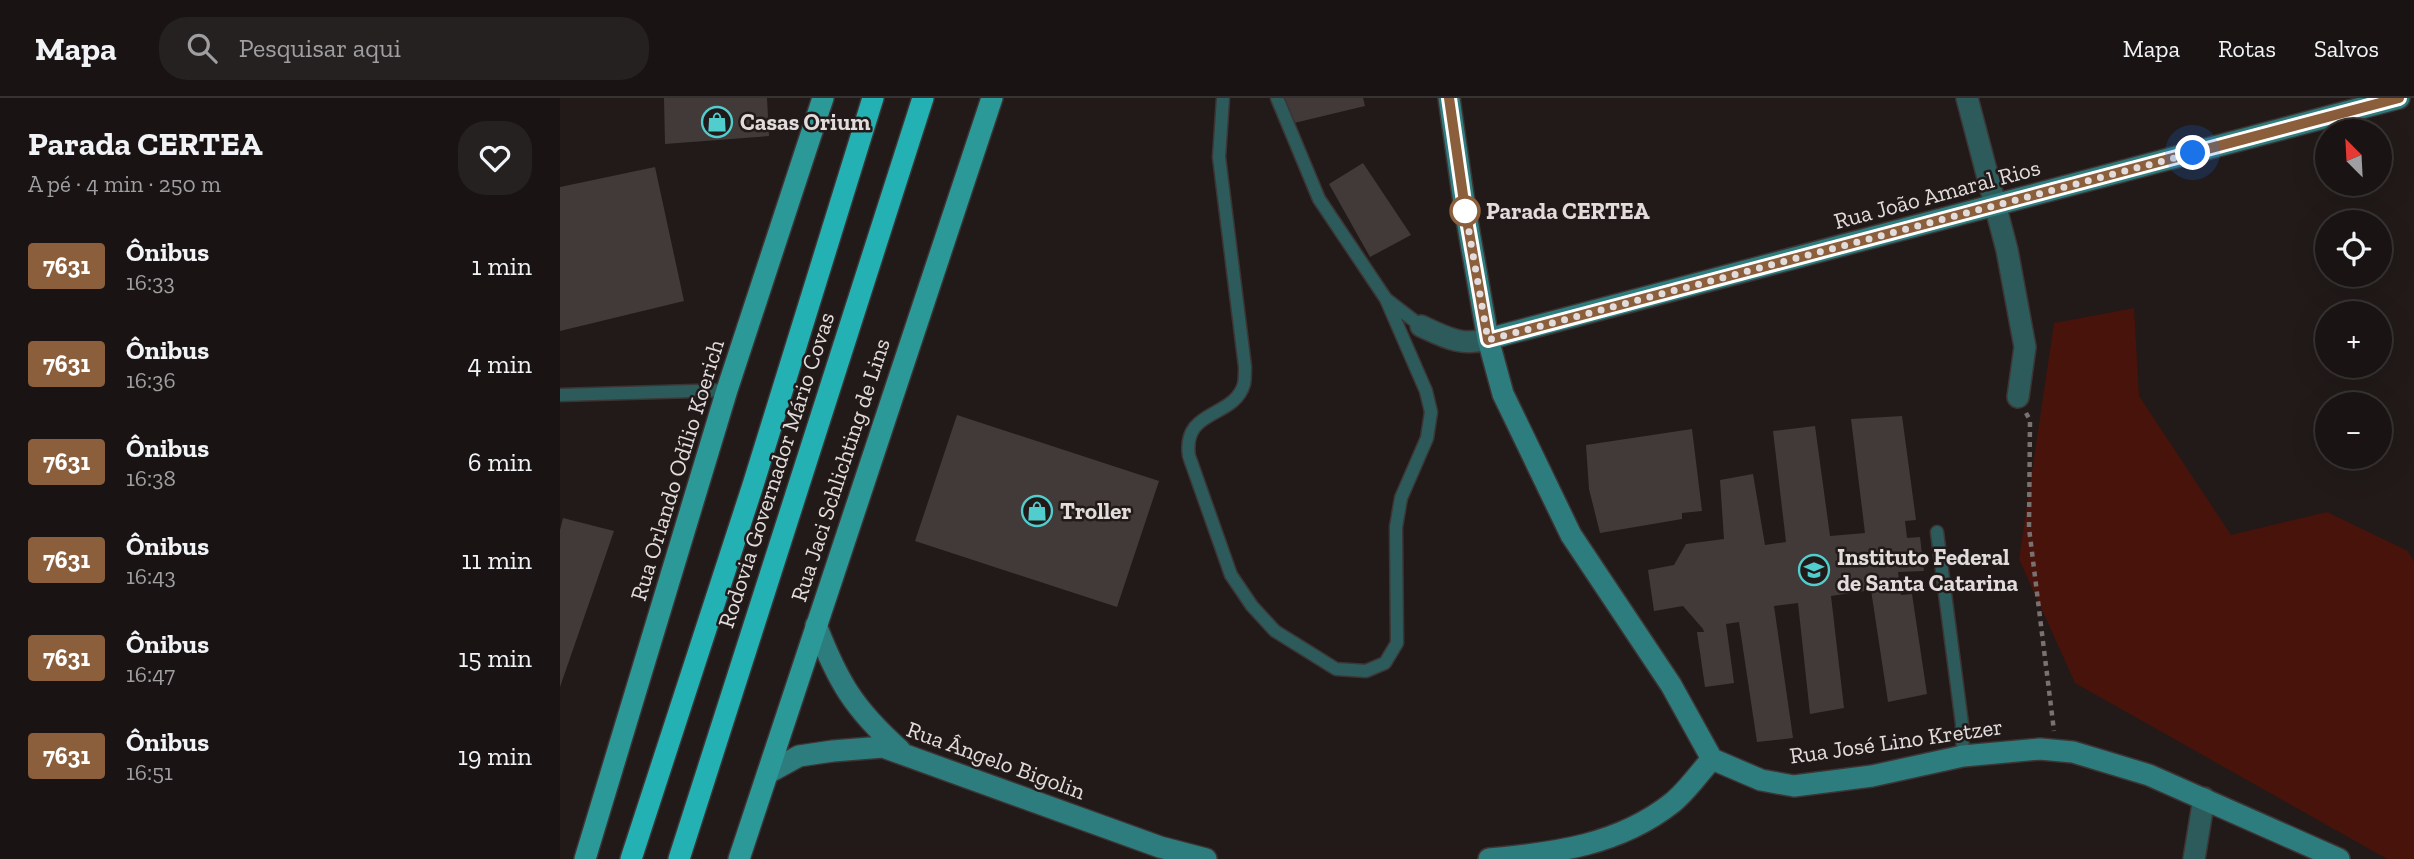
<!DOCTYPE html>
<html lang="pt">
<meta charset="utf-8">
<style>
:root{--surface:#191413;--page:#262121;--text:#f1f3f6;--muted:#9f9ea0;--line:#373333}
body{margin:0;font-family:"Zilla Slab",serif;background:var(--page);color:var(--text);height:100vh;display:flex;flex-direction:column;font-size:26px;white-space:nowrap}
*{box-sizing:border-box;margin:0}
p{font-size:23px;color:var(--muted)}
.icon{flex:none;width:38px;height:38px;fill:none;stroke:currentColor;stroke-width:2;stroke-linecap:round;stroke-linejoin:round}
.map{position:relative;flex:1;overflow:hidden}
.sheet{display:flex;flex-direction:column;background:var(--surface);width:560px}
.sheet>*{flex:none}
.badge{padding:0 14px;border-radius:5px;font-size:24px;line-height:46px}
.needle{width:46px;rotate:336deg}
.controls{position:absolute;left:1755px;top:21px;display:grid;gap:14px}
.controls a{display:grid;place-items:center;width:77px;height:77px;border-radius:50%;background:var(--surface);box-shadow:0 7px 28px #0002,0 0 0 2px var(--line);font-size:35px}
.you{position:absolute;width:35px;height:35px;margin:-18px;border:5px solid #fff;border-radius:50%;background:#1a73e8;box-shadow:0 0 0 10px #1a73e833}
.map>.badge{position:absolute;translate:-50% -50%;box-shadow:0 0 0 4px #fff}
.round{display:grid;place-items:center;flex:none;width:74px;height:74px;border-radius:28px;background:var(--page)}
.overview{display:flex;align-items:center;justify-content:space-between;height:119px;padding:0 28px}
h1{font-size:33px;font-weight:700;line-height:52px}
ul{padding:0;list-style:none}
li{display:flex;align-items:center;gap:21px;height:98px;padding:0 28px}
li div{flex:1}
li b{display:block;font-size:26px}
li em{font-style:normal}
li .badge{min-width:77px;font-weight:700;text-align:center}
header{display:flex;align-items:center;gap:42px;box-sizing:border-box;height:98px;padding:0 35px;background:var(--surface);border-bottom:2px solid var(--line)}
header strong{font-size:33px}
nav{display:flex;gap:38px;margin-inline-start:auto;font-size:24px}
.search{width:490px;height:63px;background:var(--page);display:flex;align-items:center;gap:18px;box-sizing:border-box;padding:0 24px;border-radius:28px;color:var(--muted);font-size:26px}
main{display:flex;flex:1;min-height:0}
.map>svg:first-child{display:block}
.green{fill:#48130a}
.building{fill:#423a38}
.lines{fill:none;stroke-linecap:round;stroke-linejoin:round}
.lane-casing{stroke:#3c3534;stroke-width:15}
.street-casing{stroke:#3c3534;stroke-width:24}
.secondary-casing{stroke:#3c3534;stroke-width:24}
.primary-casing{stroke:#3c3534;stroke-width:24}
.highway-casing{stroke:#3c3534;stroke-width:24}
.path{stroke:#797271;stroke-width:4.5;stroke-dasharray:5 5;stroke-linecap:butt}
.lane{stroke:#2d5a5a;stroke-width:12}
.street{stroke:#2d5a5a;stroke-width:21}
.secondary{stroke:#2e7d7e;stroke-width:21}
.primary{stroke:#2c9999;stroke-width:21}
.highway{stroke:#24b1b3;stroke-width:21}
.line-casing{stroke:#fff;stroke-width:16}
.line{stroke:#8b5e3c;stroke-width:10}
.walk{stroke:#e2dddc;stroke-width:7;stroke-dasharray:0 12.6}
.stop-dot{fill:#fff;stroke:#8b5e3c;stroke-width:3.5}
.labels{text-anchor:middle;stroke-width:5;stroke-linejoin:round;paint-order:stroke}
.poi-label{font-size:23px;font-weight:bold;fill:#e2dddc;stroke:#211a19;text-anchor:start}
.street-label{font-size:23px;fill:#e2dddc;stroke:#211a19}
.stop-label{font-size:23px;font-weight:bold;fill:#e2dddc;stroke:#211a19;text-anchor:start}
</style>
<header>
<strong>Mapa</strong>
<div class="search"><svg class="icon" aria-label="search" viewBox="0 0 24 24"><circle cx="10" cy="10" r="6"/><path d="M15 15l6 6"/></svg>Pesquisar aqui</div>
<nav><a>Mapa</a><a>Rotas</a><a>Salvos</a></nav>
</header>
<main>
<section class="sheet">
<div class="overview"><div><h1>Parada CERTEA</h1><p>A pé · 4 min · 250 m</p></div><a class="round"><svg class="icon" aria-label="heart" viewBox="0 0 24 24"><path d="M12 20l-8-8c-3-5 5-10 8-4 3-6 11-1 8 4z"/></svg></a></div>
<ul>
<li><span class="badge" style="background:#8b5e3c;color:#fff">7631</span><div><b>Ônibus</b><p>16:33</p></div><em>1 min</em></li>
<li><span class="badge" style="background:#8b5e3c;color:#fff">7631</span><div><b>Ônibus</b><p>16:36</p></div><em>4 min</em></li>
<li><span class="badge" style="background:#8b5e3c;color:#fff">7631</span><div><b>Ônibus</b><p>16:38</p></div><em>6 min</em></li>
<li><span class="badge" style="background:#8b5e3c;color:#fff">7631</span><div><b>Ônibus</b><p>16:43</p></div><em>11 min</em></li>
<li><span class="badge" style="background:#8b5e3c;color:#fff">7631</span><div><b>Ônibus</b><p>16:47</p></div><em>15 min</em></li>
<li><span class="badge" style="background:#8b5e3c;color:#fff">7631</span><div><b>Ônibus</b><p>16:51</p></div><em>19 min</em></li>
</ul>
</section>
<div class="map">
<svg width="1854" height="761" viewBox="0 0 1854 761">
<rect width="100%" height="100%" fill="#211a19"/>
<path class="green" d="M1574,210L1579,298L1671,437L1767,414L1848,453L1854,464V761H1827L1515,585L1459,461L1494,225Z"/>
<path class="building" d="M104,0H207L209,38L105,46Z
M724,0H803L805,8L730,26Z
M803,65L851,137L810,159L769,86Z
M95,69L124,203L0,233V89Z
M397,317L599,383L557,509L355,443Z
M1342,318L1356,422L1345,423L1347,440L1360,439L1364,473L1338,474L1341,497L1352,496L1367,596L1328,604L1311,492L1271,498L1284,610L1250,616L1238,505L1214,508L1233,640L1197,644L1179,524L1166,526L1174,585L1145,589L1137,534H1144L1143,531L1123,508L1094,513L1088,472L1114,467L1126,446L1164,441L1160,382L1193,376L1205,447L1226,444L1213,333L1255,328L1270,438L1305,435L1291,321Z
M1132,331L1142,413L1122,415V421L1040,435L1029,391L1026,347Z
M3,420L54,433L0,589V432Z"/>
<g class="lines">
<g class="lane-casing">
<path id="lane" d="M663,0L659,59L685,269C685,274 685,281 684,286C674,321 622,310 629,358L671,477L692,508L715,533L776,571L806,573L825,565L837,545L836,429L841,400L867,340L871,314L866,293L826,201
M717,0L759,101L826,201L861,228
M0,297L167,292
M1377,434L1402,626L1403,658"/>
</g>
<g class="street-casing">
<path id="street" d="M1407,0L1447,152L1465,249L1458,299
M861,228C885,239 902,249 928,241
M1634,761L1644,700"/>
</g>
<g class="secondary-casing">
<path id="secondary" d="M889,0L905,111L928,241L943,296L1011,437L1111,587L1152,661L1201,682L1234,688L1312,678L1403,658L1480,651L1513,654L1589,677L1779,761
M928,241L1839,0
M256,527C278,584 294,611 340,652
M208,675L239,658L273,653L323,649L600,749L646,761
M929,761C995,755 1059,747 1112,705C1127,693 1139,675 1152,661"/>
</g>
<g class="primary-casing">
<path id="primary" d="M25,761L167,292L263,0
M179,761L432,0"/>
</g>
<g class="highway-casing">
<path id="highway" d="M71,761L193,387L313,0
M119,761L363,0"/>
</g>
<path class="path" d="M1466,315L1470,322L1469,430L1494,633"/>
<use href="#lane" class="lane"/>
<use href="#street" class="street"/>
<use href="#secondary" class="secondary"/>
<use href="#primary" class="primary"/>
<use href="#highway" class="highway"/>
</g>
<g class="lines">
<g class="line-casing">
<path id="line" d="M889,0L905,111L928,242L1839,0"/>
</g>
<use href="#line" class="line"/>
<path class="walk" d="M905,113V111L928,242L1633,55"/>
</g>
<defs>
<g id="shop-ring" transform="scale(1.575)"><circle r="9.5" fill="#211a19" stroke="#52cdce" stroke-width="1.5"/><path d="M-5-2.5h2.3a2.7 3.5 0 0 1 5.4 0H5L5.5 6h-11ZM-1.5-2.5h3a1.5 2.3 0 0 0-3 0Z" fill="#52cdce"/></g>
<g id="university-ring" transform="scale(1.575)"><circle r="9.5" fill="#211a19" stroke="#52cdce" stroke-width="1.5"/><path d="M0-5L7-2L0 1L-7-2ZM-4 1L0 2.5L4 1V4Q0 6-4 4Z" fill="#52cdce"/></g>
</defs>
<g fill-rule="evenodd">
<use href="#shop-ring" x="157" y="24"/>
<use href="#shop-ring" x="477" y="413"/>
<use href="#university-ring" x="1254" y="472"/>
</g>
<circle class="stop-dot" cx="905" cy="113" r="14"/>
<g class="labels">
<g class="poi-label">
<text x="180" y="32">Casas Orium</text>
<text x="500" y="421">Troller</text>
<text x="1277" y="467">Instituto Federal<tspan x="1277" dy="26">de Santa Catarina</tspan></text>
</g>
<g class="street-label">
<text transform="translate(1377 96) rotate(-15)" y="8">Rua João Amaral Rios</text>
<text transform="translate(117 372) rotate(-73)" y="8">Rua Orlando Odílio Koerich</text>
<text transform="translate(216 372) rotate(-72)" y="8">Rodovia Governador Mário Covas</text>
<text transform="translate(280 372) rotate(-72)" y="8">Rua Jaci Schlichting de Lins</text>
<text transform="translate(1336 643) rotate(-8)" y="8">Rua José Lino Kretzer</text>
<text transform="translate(436 662) rotate(20)" y="8">Rua Ângelo Bigolin</text>
</g>
<g class="stop-label">
<text x="926" y="121">Parada CERTEA</text>
</g>
</g>
</svg>
<div class="controls">
<a><svg class="needle" viewBox="-14 -14 28 28"><path d="M0-13l5 13h-10z" fill="#e53935"/><path d="M0 13l5-13h-10z" fill="#9f9ea0"/></svg></a>
<a><svg class="icon" aria-label="locate" viewBox="0 0 24 24"><circle cx="12" cy="12" r="6"/><path d="M12 2v4M12 18v4M2 12h4M18 12h4"/></svg></a>
<a>+</a>
<a>−</a>
</div>
<div class="you" style="left:1633px;top:55px"></div>
</div>
</main>
